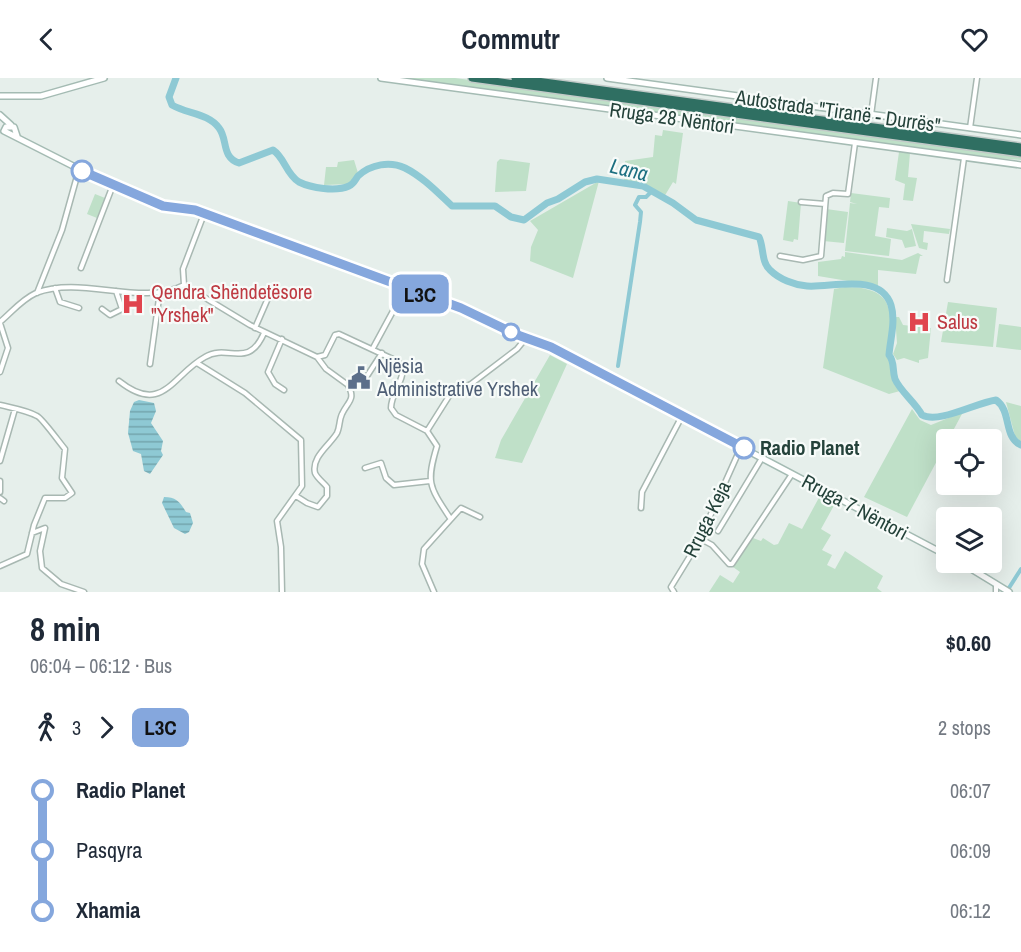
<!DOCTYPE html>
<meta charset="utf-8">
<style>
:root{--surface:#fff;--page:#f2f2f3;--text:#1f2937;--muted:#747a83}
body{margin:0;font-family:"Archivo Narrow",sans-serif;background:var(--page);color:var(--text);height:100vh;display:flex;flex-direction:column;font-size:22px;white-space:nowrap}
*{box-sizing:border-box;margin:0}
p{font-size:20px;color:var(--muted)}
.icon{flex:none;width:33px;height:33px;fill:none;stroke:currentColor;stroke-width:2;stroke-linecap:round;stroke-linejoin:round}
.map{position:relative;height:514px;overflow:hidden}
.panel{display:flex;flex-direction:column;background:var(--surface);flex:1}
.panel>*{flex:none}
.badge{padding:0 12px;border-radius:9px;font-size:21px;line-height:39px}
.fabs{position:absolute;left:936px;top:351px;display:grid;gap:12px}
.fabs a{display:grid;place-items:center;width:66px;height:66px;border-radius:6px;background:var(--surface);box-shadow:0 6px 24px #0002;font-size:30px}
.map>.badge{position:absolute;translate:-50% -50%;box-shadow:0 0 0 3px #fff}
.legs{display:flex;align-items:center;gap:9px;height:66px;padding:0 30px;font-size:20px}
.legs p{margin-inline-start:auto}
.head{display:flex;align-items:center;justify-content:space-between;height:102px;padding:0 30px}
h1{font-size:33px;font-weight:700;line-height:45px}
ul{padding:0 30px;list-style:none}
li{display:flex;align-items:center;gap:21px;height:60px;font-size:22px}
li i{display:grid;place-items:center;width:9px;height:100%;margin:0 8px;background:currentColor}
li i::after{content:'';width:15px;height:15px;margin:-8px;border:4px solid;border-radius:50%;background:var(--surface)}
li p{margin-inline-start:auto}
li:first-child i{background:linear-gradient(#0000 50%,currentColor 0)}
li:last-child i{background:linear-gradient(currentColor 50%,#0000 0)}
header{display:flex;justify-content:space-between;align-items:center;height:78px;padding:0 30px;background:var(--surface);font-size:27px;font-weight:700}
.map>svg:first-child{display:block}
.green{fill:#bfe0c8}
.water{fill:url(#water-rules)}
.lines{fill:none;stroke-linecap:round;stroke-linejoin:round}
.canal{stroke:#8ec9d4;stroke-width:4}
.river{stroke:#8ec9d4;stroke-width:7}
.street-casing{stroke:#a8b8b2;stroke-width:7}
.secondary-casing{stroke:#a4bbb3;stroke-width:8}
.highway-casing{stroke:#c2cac8;stroke-width:10}
.street{stroke:#fff;stroke-width:4}
.secondary{stroke:#fff;stroke-width:5}
.highway{stroke:#2f6f62;stroke-width:7}
.line-1-casing{stroke:#fff;stroke-width:14}
.line-1{stroke:#85a7dd;stroke-width:9}
.stop-1-dot{fill:#fff;stroke:#85a7dd;stroke-width:3}
.labels{text-anchor:middle;stroke-width:4.5;stroke-linejoin:round;paint-order:stroke}
.street-label{font-size:20px;fill:#24423a;stroke:#f7fbf9}
.health-label{font-size:20px;fill:#be3a42;stroke:#f7fbf9;text-anchor:start}
.service-label{font-size:20px;fill:#4e5e75;stroke:#f7fbf9;text-anchor:start}
.stop-label{font-size:20px;font-weight:bold;fill:#24423a;stroke:#f7fbf9;text-anchor:start}
.water-label{font-size:21px;font-style:italic;fill:#1c6f80;stroke:#f7fbf9}
</style>
<header><svg class="icon" aria-label="back" viewBox="0 0 24 24"><path d="M15 5l-7 7 7 7"/></svg>Commutr<svg class="icon" aria-label="heart" viewBox="0 0 24 24"><path d="M12 20l-8-8c-3-5 5-10 8-4 3-6 11-1 8 4z"/></svg></header>
<div class="map">
<svg width="1021" height="514" viewBox="0 0 1021 514">
<defs>
<pattern id="water-rules" width="6" height="5" patternUnits="userSpaceOnUse" patternTransform="scale(1.5)"><rect width="6" height="5" fill="#8ec9d4"/><path d="M0 2.5h6" fill="none" stroke="#74a5ad"/></pattern>
</defs>
<rect width="100%" height="100%" fill="#e6efeb"/>
<path class="green" d="M399,0H455L1021,77V82L970,78Z
M663,52L683,55L676,106L673,104L664,119L644,107L624,102L625,83L653,79L655,57L662,58Z
M899,74L910,75L908,99L917,100L913,123L903,122L905,106L895,102Z
M500,81L530,85L526,113L495,114L497,84Z
M354,82L358,95L350,106L324,107L326,89H337L338,84Z
M599,103L573,200L530,183L531,169L538,152L530,143Z
M851,115L890,120L889,130L879,129L875,158L891,161L889,178L845,173L850,125L857,126L850,124Z
M95,116L105,120L97,140L87,136Z
M788,123L801,125L798,162L794,161L793,164L783,162Z
M826,131L848,134L844,165L823,163Z
M911,146L950,151L949,156L924,153L923,164L928,165L927,172L919,170Z
M887,150L907,153L912,151L916,168L905,170L902,162L886,159Z
M845,174L902,182L918,175L923,178H920L916,196L878,192V208L818,198V184L841,181L842,178L845,179Z
M845,209C895,209 893,233 888,274C887,281 896,305 900,313L889,316L823,290L834,211Z
M948,224L997,230L993,269L941,264Z
M895,239H899L903,247L931,250L928,280L919,282V285L904,280L897,282L893,276L897,265Z
M999,246L1021,249V272L996,269Z
M550,277L567,286L522,385L495,380L501,362Z
M1006,324L1021,328V364L1015,358Z
M912,331L920,342L931,347L963,334L907,439L864,419Z
M822,414L837,422L821,451L831,457L822,472L832,477L827,487L835,491L845,473L883,498L877,510L882,514H709L720,497L733,505L740,494L733,489L753,460L761,463L763,460L774,467L778,466L789,445L802,451Z"/>
<path class="water" d="M139,322L154,325L156,333L151,345L163,363L161,373L163,377L150,396L144,393L141,376L133,373L128,355L130,333L134,324Z
M164,419C176,419 180,424 186,434L190,435L193,445L189,454L185,456L174,450L162,425Z"/>
<g class="lines">
<path class="canal" d="M618,288L640,144L641,134L635,127L639,119H646L651,114
M1020,366L1021,368
M1007,513L1021,491"/>
<path class="river" d="M176,0L169,19L172,27C187,36 208,35 219,50C228,61 221,79 239,85L273,72C285,80 286,96 299,104C311,110 336,114 349,108C354,106 355,102 358,98C371,86 390,83 405,90C423,99 438,115 452,128H495L511,139L524,142L547,125L558,121L585,104L597,101L643,108L673,125L696,142L759,159C764,169 761,184 770,192C779,201 794,207 807,208C832,210 880,194 891,227C896,243 890,262 889,277C895,284 892,292 895,301C900,313 915,324 922,337C939,346 975,325 996,322C1012,333 1003,359 1021,367"/>
<g class="street-casing">
<path id="street" d="M871,37L876,0
M970,50L977,0
M801,124L825,126
M204,136L183,191L184,207L250,247L317,279L326,291L348,307L365,301L382,275
M780,178L803,182L821,178L826,118L833,115L848,116L855,65
M81,190L113,107
M947,202L964,80
M55,210L60,224L79,230
M37,215L62,152L79,91
M102,231L110,237L122,231L116,213
M0,244C12,234 21,222 36,215C82,197 141,229 184,207
M0,245L8,270L0,294
M255,250L272,211
M282,261L268,294L275,306L284,312
M373,270L399,222
M317,279L325,277L335,257L339,256L397,283L403,288C404,304 391,315 391,330L396,337L427,353
M197,285L245,315L301,362L302,408L277,443L281,469L282,514
M150,286L160,213
M119,303C163,338 172,297 205,279C228,265 248,292 264,255
M0,327C12,330 26,332 37,338C42,340 59,364 65,371L62,400L72,415L65,420H45L34,447L27,476L0,488
M427,353L451,315L471,306L517,271L526,260
M427,353L437,368C426,405 429,408 450,440
M0,383L15,331
M365,390L381,385L386,400L394,407L430,403
M0,403V414
M296,418L307,425L318,429L327,418V409C324,405 317,400 315,395C311,379 330,367 337,355C340,349 339,342 342,336C348,323 356,322 348,307
M0,420L4,423
M641,430L642,414L682,338
M718,453L762,380
M32,455L45,450L40,473L42,490L61,506L84,514
M699,460L712,467L729,486H732L792,396
M996,506V514
M434,514L422,486L424,471L461,430L480,439
M674,514L671,509L698,465L741,369"/>
</g>
<g class="secondary-casing">
<path id="secondary" d="M381,0L1021,87
M607,0L1021,57
M0,18H41L104,0
M0,37L11,47
M17,58L14,49H6L4,53L79,91L155,125L195,132L461,230L515,257L551,269L946,477
M960,484L1009,514"/>
</g>
<g class="highway-casing">
<path id="highway" d="M472,0L1021,75
M515,0L1021,69"/>
</g>
<use href="#street" class="street"/>
<use href="#secondary" class="secondary"/>
<use href="#highway" class="highway"/>
</g>
<g class="lines">
<g class="line-1-casing">
<path id="line-1" d="M82,93L163,128L195,132L461,230L515,256L551,269L744,370"/>
</g>
<use href="#line-1" class="line-1"/>
</g>
<defs>
<g id="hospital-bare" transform="scale(1.8)"><path d="M-5-5h3v3.5h4V-5h3V5h-3V1.5h-4V5h-3Z" fill="#e0444e" stroke="#f7fbf9" stroke-width="2.5" paint-order="stroke"/></g>
<g id="civic-bare" transform="scale(1.8)"><path d="M-.6-6.5H3V-4.5H.6V-3L4-1V1h2V6H-6V1h2V-1L-.6-3ZM-1.2 2.5V6h2.4V2.5Z" fill="#5c6f8a" stroke="#f7fbf9" stroke-width="2.5" paint-order="stroke"/></g>
</defs>
<g fill-rule="evenodd">
<use href="#hospital-bare" x="133" y="226"/>
<use href="#hospital-bare" x="919" y="244"/>
<use href="#civic-bare" x="359" y="300"/>
</g>
<g class="stop-1-dot">
<circle cx="82" cy="93" r="10"/>
<circle cx="511" cy="254" r="8"/>
<circle cx="744" cy="370" r="10"/>
</g>
<g class="labels">
<g class="street-label">
<text transform="translate(838 33) rotate(8)" y="7">Autostrada "Tiranë - Durrës"</text>
<text transform="translate(672 40) rotate(8)" y="7">Rruga 28 Nëntori</text>
<text transform="translate(855 429) rotate(28)" y="7">Rruga 7 Nëntori</text>
<text transform="translate(707 441) rotate(-64)" y="7">Rruga Keja</text>
</g>
<g class="health-label">
<text x="151" y="221">Qendra Shëndetësore<tspan x="151" dy="23">"Yrshek"</tspan></text>
<text x="937" y="251">Salus</text>
</g>
<g class="service-label">
<text x="377" y="295">Njësia<tspan x="377" dy="23">Administrative Yrshek</tspan></text>
</g>
<g class="stop-label">
<text x="760" y="377">Radio Planet</text>
</g>
<g class="water-label">
<text transform="translate(629 92) rotate(14)" y="7">Lana</text>
</g>
</g>
</svg>
<div class="fabs">
<a><svg class="icon" aria-label="locate" viewBox="0 0 24 24"><circle cx="12" cy="12" r="6"/><path d="M12 2v4M12 18v4M2 12h4M18 12h4"/></svg></a>
<a><svg class="icon" aria-label="layers" viewBox="0 0 24 24"><path d="M12 4l9 5-9 5-9-5zM3 14l9 5 9-5"/></svg></a>
</div>
<b class="badge" style="left:420px;top:216px;background:#85a7dd;color:#111">L3C</b>
</div>
<section class="panel">
<div class="head"><div><h1>8 min</h1><p>06:04 – 06:12 · Bus</p></div><b>$0.60</b></div>
<div class="legs"><svg class="icon" aria-label="walk" viewBox="0 0 24 24"><circle cx="13" cy="4" r="2"/><path d="M13 8l-2 6 4 7M11 14l-3 7M7 12l3-4h3l4 4"/></svg>3<svg class="icon" aria-label="forward" viewBox="0 0 24 24"><path d="M9 5l7 7-7 7"/></svg><b class="badge" style="background:#85a7dd;color:#111">L3C</b><p>2 stops</p></div>
<ul>
<li><i style="color:#85a7dd"></i><b>Radio Planet</b><p>06:07</p></li>
<li><i style="color:#85a7dd"></i><span>Pasqyra</span><p>06:09</p></li>
<li><i style="color:#85a7dd"></i><b>Xhamia</b><p>06:12</p></li>
</ul>
</section>
